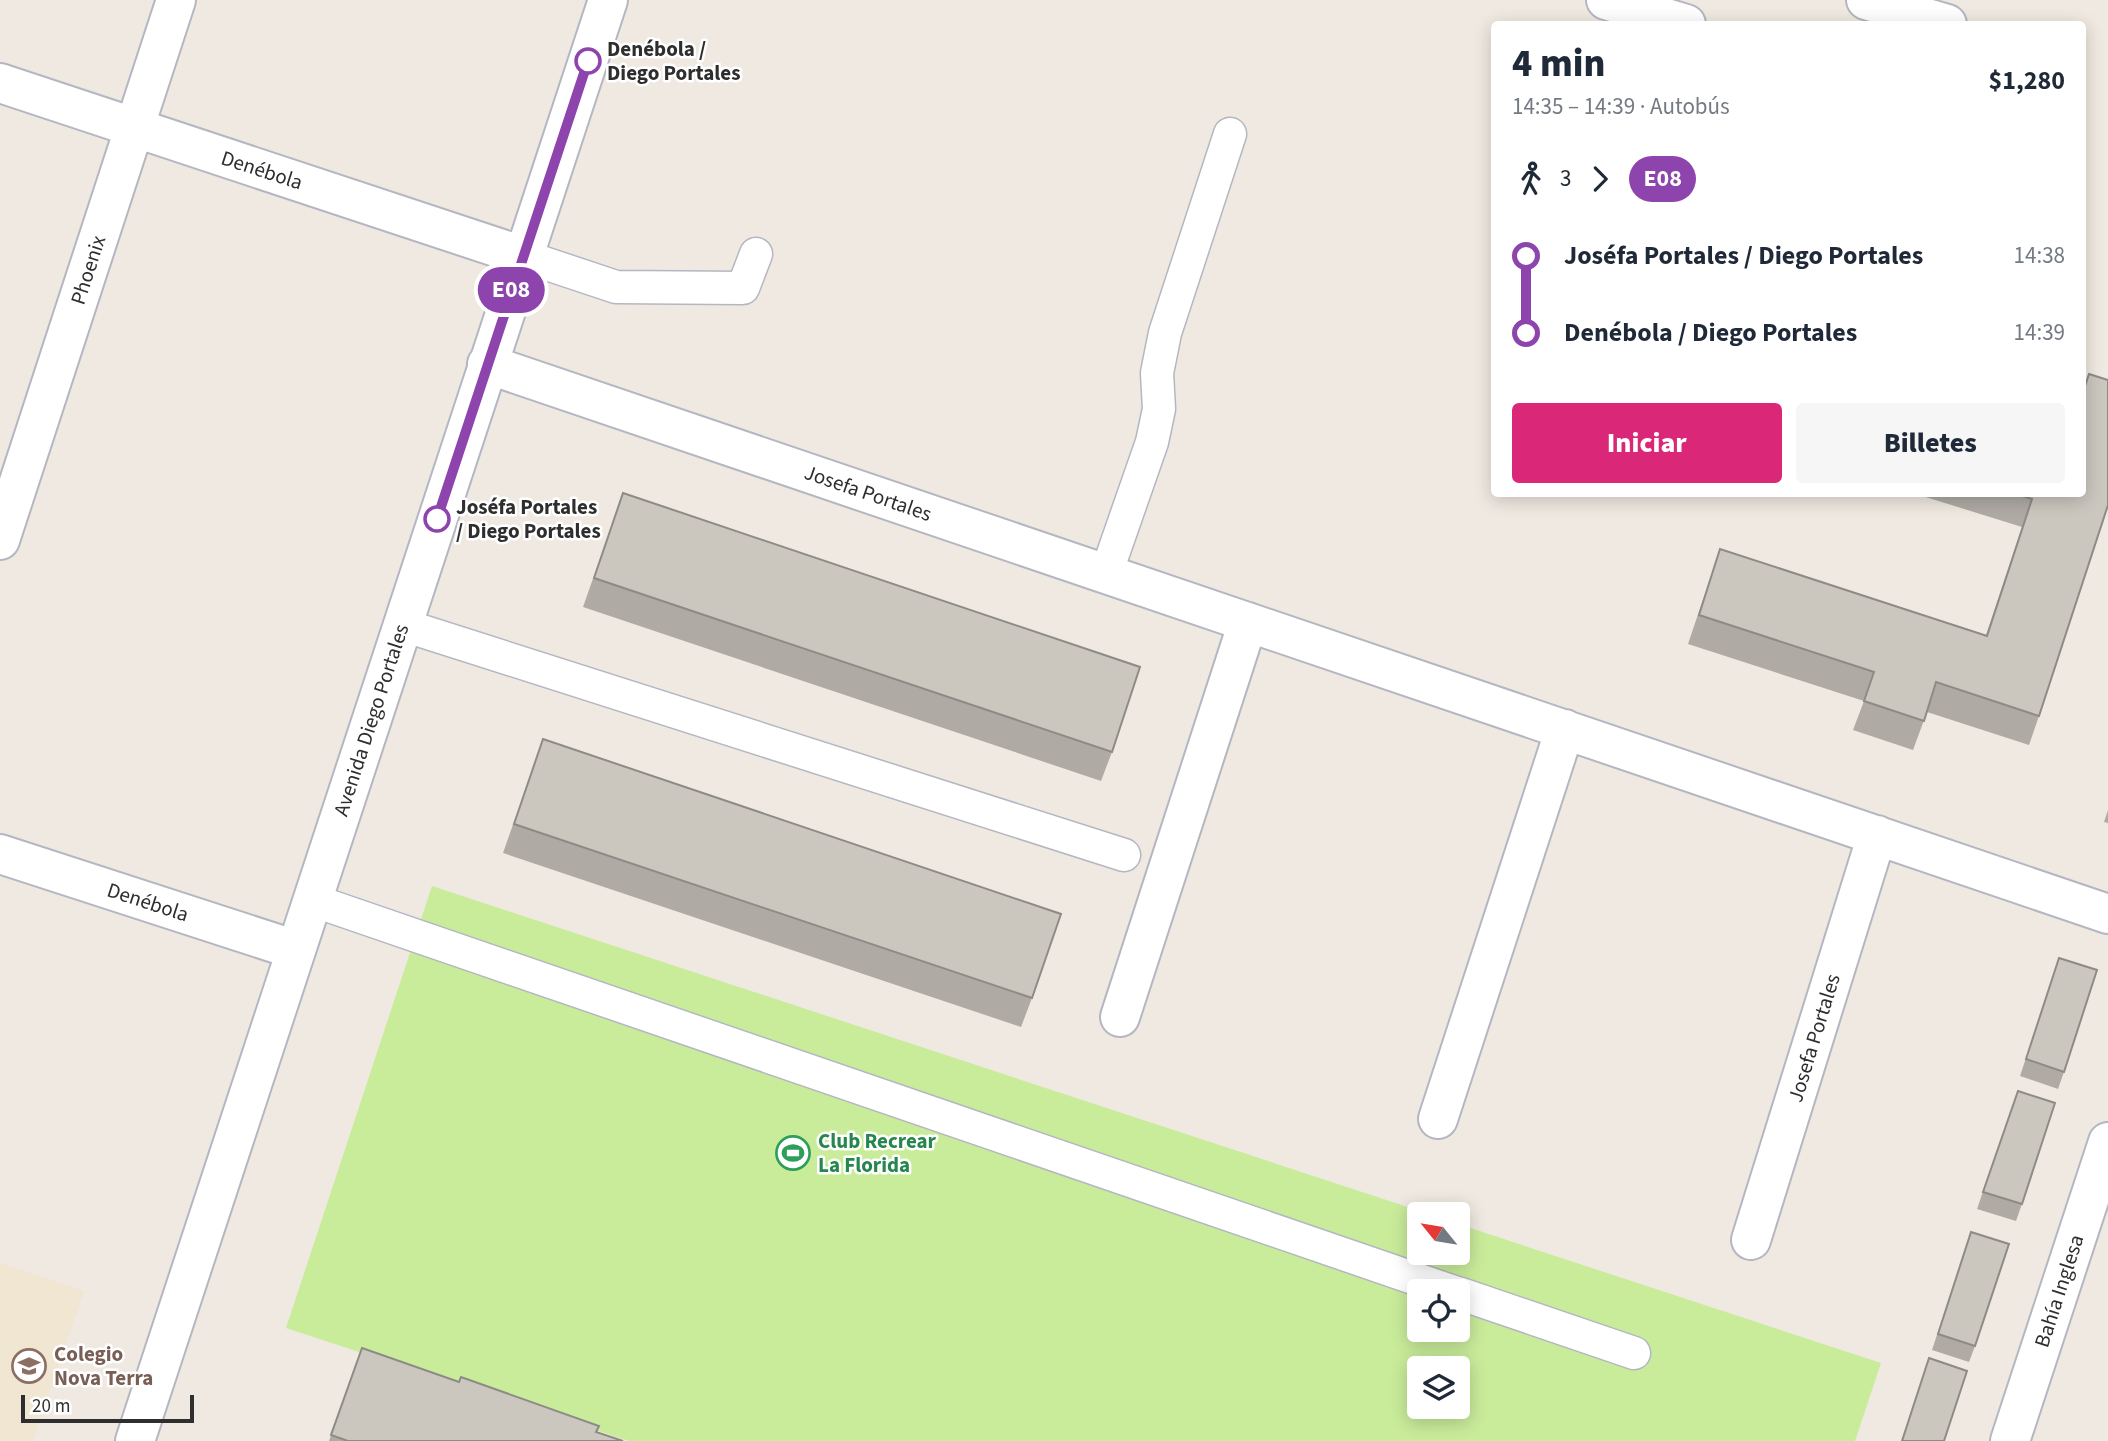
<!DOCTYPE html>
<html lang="es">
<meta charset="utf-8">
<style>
:root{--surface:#fff;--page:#f6f6f7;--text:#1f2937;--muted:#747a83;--accent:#db2777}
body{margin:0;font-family:"Source Sans 3",sans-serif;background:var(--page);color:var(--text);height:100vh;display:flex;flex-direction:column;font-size:26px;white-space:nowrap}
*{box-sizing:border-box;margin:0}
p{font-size:23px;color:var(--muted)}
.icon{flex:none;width:38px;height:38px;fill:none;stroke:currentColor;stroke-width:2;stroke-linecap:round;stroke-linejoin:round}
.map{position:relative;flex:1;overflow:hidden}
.details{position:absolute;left:1491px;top:21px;width:595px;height:476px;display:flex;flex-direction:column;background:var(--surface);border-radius:7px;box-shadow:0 4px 18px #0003}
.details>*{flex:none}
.badge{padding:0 14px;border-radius:23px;font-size:24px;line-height:46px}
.needle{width:46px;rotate:300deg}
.fabs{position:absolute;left:1407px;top:1202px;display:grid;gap:14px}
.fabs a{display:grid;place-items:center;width:63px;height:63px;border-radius:7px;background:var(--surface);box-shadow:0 4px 18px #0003;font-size:35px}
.scale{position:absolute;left:21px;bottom:18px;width:173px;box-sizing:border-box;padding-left:7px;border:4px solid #2e2e2e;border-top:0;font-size:19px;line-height:24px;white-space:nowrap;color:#2e2e2e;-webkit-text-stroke:5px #fff;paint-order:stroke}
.map>.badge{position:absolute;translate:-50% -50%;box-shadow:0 0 0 4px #fff}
.legs{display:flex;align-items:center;gap:10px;height:77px;padding:0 21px;font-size:23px}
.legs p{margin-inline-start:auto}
.head{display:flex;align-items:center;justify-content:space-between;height:119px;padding:0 21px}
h1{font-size:38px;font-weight:800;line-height:52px}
.cta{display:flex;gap:14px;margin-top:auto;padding:14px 21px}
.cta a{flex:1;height:80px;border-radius:7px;background:var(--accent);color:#fff;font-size:28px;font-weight:800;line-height:80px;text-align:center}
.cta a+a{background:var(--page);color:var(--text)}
ul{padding:0 21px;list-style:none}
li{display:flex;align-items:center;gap:24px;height:77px;font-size:26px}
li i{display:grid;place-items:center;width:10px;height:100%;margin:0 9px;background:currentColor}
li i::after{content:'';width:18px;height:18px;margin:-9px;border:5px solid;border-radius:50%;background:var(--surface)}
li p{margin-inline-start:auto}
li:first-child i{background:linear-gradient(#0000 50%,currentColor 0)}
li:last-child i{background:linear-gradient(currentColor 50%,#0000 0)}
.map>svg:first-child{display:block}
.education{fill:#f0e6d1}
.pitch{fill:#c9ec9a;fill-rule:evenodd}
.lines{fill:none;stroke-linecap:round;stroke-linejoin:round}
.service-casing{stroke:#b4b7c1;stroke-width:35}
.minor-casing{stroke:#b4b7c1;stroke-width:42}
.tertiary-casing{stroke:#b4b7c1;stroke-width:42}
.secondary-casing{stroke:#b4b7c1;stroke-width:42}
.service{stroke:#fff;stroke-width:32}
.minor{stroke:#fff;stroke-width:38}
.tertiary{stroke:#fff;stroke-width:38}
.secondary{stroke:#fff;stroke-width:38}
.wall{fill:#afaba4}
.building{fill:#cbc7bf;stroke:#8e8b86;stroke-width:2}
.line-1-casing{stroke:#fff;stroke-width:16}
.line-1{stroke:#8e44ad;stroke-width:10}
.stop-1-dot{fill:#fff;stroke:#8e44ad;stroke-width:3.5}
.labels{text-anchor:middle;stroke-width:5;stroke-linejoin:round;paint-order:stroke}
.stop-label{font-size:21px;font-weight:bold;fill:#2e2e2e;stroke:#fff;text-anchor:start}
.street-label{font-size:21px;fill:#2e2e2e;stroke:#fff}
.leisure-label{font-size:21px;font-weight:bold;fill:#27864d;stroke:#fff;text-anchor:start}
.education-label{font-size:21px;font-weight:bold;fill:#785e54;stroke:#fff;text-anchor:start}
</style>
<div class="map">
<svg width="2108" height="1441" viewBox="0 0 2108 1441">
<rect width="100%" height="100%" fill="#efe9e1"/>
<path class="education" d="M0,1263L84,1291L33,1441H0Z"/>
<path class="pitch" d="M432,886L1429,1214H1419V1253H1458V1224L1881,1363L1855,1441H629L286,1328ZM1419,1292H1458V1330H1419ZM1419,1368H1458V1407H1419Z"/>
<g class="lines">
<g class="service-casing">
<path id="service" d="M523,256L616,287L743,288L756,254
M1106,574L1152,442L1159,409L1157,373L1165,333L1230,134
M403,625L1124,855
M312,900L1454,1292
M1458,1293L1634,1353"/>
</g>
<g class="minor-casing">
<path id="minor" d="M1606,0L1686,24
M1866,0L1947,24
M0,83L523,256
M487,364L2108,914
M0,540L176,0
M0,854L296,950
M1120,1017L1248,622
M1438,1119L1565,729
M1751,1240L1877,835"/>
</g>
<g class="tertiary-casing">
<path id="tertiary" d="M2010,1441L2108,1142"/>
</g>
<g class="secondary-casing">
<path id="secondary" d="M135,1441L608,0"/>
</g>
<use href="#service" class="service"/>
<use href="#minor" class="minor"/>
<use href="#tertiary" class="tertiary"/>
<use href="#secondary" class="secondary"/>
</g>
<path class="wall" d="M2089,374L2108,380V505L2039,716L2029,745L1927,712L1913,750L1853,730L1864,701L1688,644L1720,549L1986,635L2022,527L1916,494H2082V393Z
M623,493L1112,752L1101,781L583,607Z
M543,739L1032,998L1021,1027L503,853Z
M2108,810V823L2104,822Z
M2059,958L2064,1072L2058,1089L2020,1076Z
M2012,1107L2022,1204L2016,1221L1977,1209Z
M1971,1232L1975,1346L1969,1362L1932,1350Z
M362,1348L597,1432L623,1441H329Z"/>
<path class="building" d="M2089,374L2108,380V505L2039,716L1936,682L1924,721L1864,701L1874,672L1699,615L1720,549L1987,636L2032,499L2016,494H2082V395Z
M623,493L1140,667L1112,752L594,578Z
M543,739L1061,914L1032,998L514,824Z
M2059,958L2097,970L2064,1072L2026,1059Z
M2018,1091L2055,1103L2022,1204L1983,1192Z
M1971,1232L2009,1244L1975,1346L1938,1334Z
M362,1348L459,1382L461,1377L599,1426L596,1432L623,1441H348L331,1435Z
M1929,1358L1967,1371L1944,1441H1902Z"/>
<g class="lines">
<g class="line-1-casing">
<path id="line-1" d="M437,519L588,61"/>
</g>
<use href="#line-1" class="line-1"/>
</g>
<defs>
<g id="stadium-ring" transform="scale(1.75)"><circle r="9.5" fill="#fff" stroke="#2e9e5b" stroke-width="1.5"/><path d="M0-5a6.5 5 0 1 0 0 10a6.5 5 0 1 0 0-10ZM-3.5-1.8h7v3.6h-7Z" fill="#2e9e5b"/></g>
<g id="school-ring" transform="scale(1.75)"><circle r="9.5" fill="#fff" stroke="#8d6e63" stroke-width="1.5"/><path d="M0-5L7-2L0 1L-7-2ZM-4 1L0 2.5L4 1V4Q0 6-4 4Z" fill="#8d6e63"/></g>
</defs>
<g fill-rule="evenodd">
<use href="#stadium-ring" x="793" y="1153"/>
<use href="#school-ring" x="29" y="1366"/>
</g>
<g class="stop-1-dot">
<circle cx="588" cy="61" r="12"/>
<circle cx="437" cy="519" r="12"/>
</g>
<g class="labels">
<g class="stop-label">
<text x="607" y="56">Denébola /<tspan x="607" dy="24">Diego Portales</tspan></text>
<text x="456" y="514">Joséfa Portales<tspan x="456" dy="24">/ Diego Portales</tspan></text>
</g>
<g class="street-label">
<text transform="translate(262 170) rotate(18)" y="7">Denébola</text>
<text transform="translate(88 270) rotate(-72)" y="7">Phoenix</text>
<text transform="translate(868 493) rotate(19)" y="7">Josefa Portales</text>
<text transform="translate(371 720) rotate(-72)" y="7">Avenida Diego Portales</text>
<text transform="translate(148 902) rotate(18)" y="7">Denébola</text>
<text transform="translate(1814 1038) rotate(-73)" y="7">Josefa Portales</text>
<text transform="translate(2059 1291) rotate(-72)" y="7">Bahía Inglesa</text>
</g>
<g class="leisure-label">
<text x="818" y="1148">Club Recrear<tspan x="818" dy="24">La Florida</tspan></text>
</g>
<g class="education-label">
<text x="54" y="1361">Colegio<tspan x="54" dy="24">Nova Terra</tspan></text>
</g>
</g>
</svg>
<div class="fabs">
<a><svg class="needle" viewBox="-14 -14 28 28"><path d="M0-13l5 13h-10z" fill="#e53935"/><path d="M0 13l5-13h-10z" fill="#747a83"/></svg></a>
<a><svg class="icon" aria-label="locate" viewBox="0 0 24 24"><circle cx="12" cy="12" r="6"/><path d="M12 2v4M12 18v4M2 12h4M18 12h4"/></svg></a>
<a><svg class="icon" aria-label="layers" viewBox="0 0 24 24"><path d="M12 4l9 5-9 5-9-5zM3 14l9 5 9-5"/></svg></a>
</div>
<div class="scale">20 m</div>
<b class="badge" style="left:511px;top:290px;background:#8e44ad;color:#fff">E08</b>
<section class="details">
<div class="head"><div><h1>4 min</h1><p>14:35 – 14:39 · Autobús</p></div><b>$1,280</b></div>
<div class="legs"><svg class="icon" aria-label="walk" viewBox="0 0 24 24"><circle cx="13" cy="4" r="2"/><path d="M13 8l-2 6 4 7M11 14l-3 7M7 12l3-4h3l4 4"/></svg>3<svg class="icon" aria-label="forward" viewBox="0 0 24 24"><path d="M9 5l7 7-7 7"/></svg><b class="badge" style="background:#8e44ad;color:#fff">E08</b></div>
<ul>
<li><i style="color:#8e44ad"></i><b>Joséfa Portales / Diego Portales</b><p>14:38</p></li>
<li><i style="color:#8e44ad"></i><b>Denébola / Diego Portales</b><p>14:39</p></li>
</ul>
<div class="cta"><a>Iniciar</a><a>Billetes</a></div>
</section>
</div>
